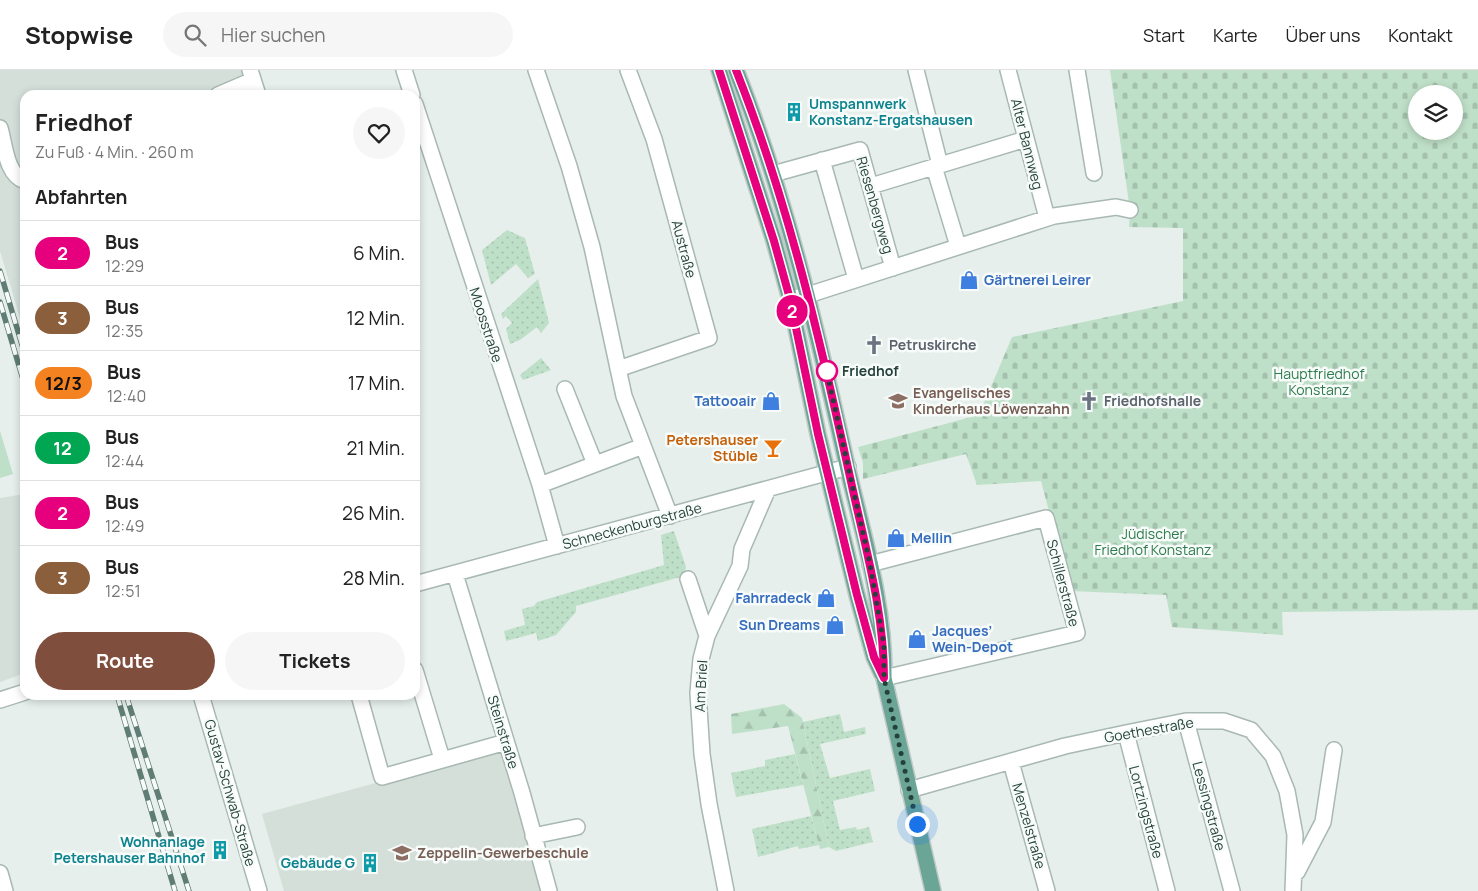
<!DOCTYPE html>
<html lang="de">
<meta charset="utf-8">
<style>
:root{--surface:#fff;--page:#f6f6f6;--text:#222;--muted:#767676;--line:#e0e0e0;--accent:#804e3d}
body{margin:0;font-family:Manrope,sans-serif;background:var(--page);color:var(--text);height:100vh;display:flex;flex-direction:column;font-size:19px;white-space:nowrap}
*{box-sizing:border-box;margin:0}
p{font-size:16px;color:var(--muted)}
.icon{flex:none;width:28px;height:28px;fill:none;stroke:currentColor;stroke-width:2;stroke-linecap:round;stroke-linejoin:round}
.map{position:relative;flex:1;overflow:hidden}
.panel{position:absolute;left:20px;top:20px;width:400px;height:610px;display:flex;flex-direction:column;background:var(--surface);border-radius:15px;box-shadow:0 2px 8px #0003}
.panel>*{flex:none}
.badge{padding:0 10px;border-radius:16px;font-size:18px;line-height:32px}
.tools{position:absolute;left:1408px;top:15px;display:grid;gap:10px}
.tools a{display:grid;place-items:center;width:55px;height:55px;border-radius:50%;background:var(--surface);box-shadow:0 2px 8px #0003;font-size:25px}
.you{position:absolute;width:25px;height:25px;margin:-12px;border:4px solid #fff;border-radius:50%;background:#1a73e8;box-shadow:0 0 0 8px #1a73e833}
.map>.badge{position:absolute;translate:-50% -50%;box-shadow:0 0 0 2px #fff}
h2{padding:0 15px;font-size:19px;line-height:45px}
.round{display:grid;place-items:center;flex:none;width:52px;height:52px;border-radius:26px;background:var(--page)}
.summary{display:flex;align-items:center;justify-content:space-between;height:85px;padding:0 15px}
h1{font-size:24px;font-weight:700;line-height:38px}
.action{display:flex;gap:10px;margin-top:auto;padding:10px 15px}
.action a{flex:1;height:58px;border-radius:30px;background:var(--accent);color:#fff;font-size:20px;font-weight:700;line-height:58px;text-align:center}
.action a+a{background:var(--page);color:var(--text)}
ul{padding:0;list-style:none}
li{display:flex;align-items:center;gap:15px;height:65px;padding:0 15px;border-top:1px solid var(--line)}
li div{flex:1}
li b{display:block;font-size:19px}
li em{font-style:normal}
li .badge{min-width:55px;font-weight:700;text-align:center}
header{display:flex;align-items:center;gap:30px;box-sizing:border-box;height:70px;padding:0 25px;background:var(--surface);border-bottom:1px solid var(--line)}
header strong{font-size:24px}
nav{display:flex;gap:28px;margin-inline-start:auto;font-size:18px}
.search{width:350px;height:45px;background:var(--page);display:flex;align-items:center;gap:12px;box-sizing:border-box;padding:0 18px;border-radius:28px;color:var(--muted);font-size:19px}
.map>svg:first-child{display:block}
.built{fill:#d4dfda}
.grass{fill:url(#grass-dots)}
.forest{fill:url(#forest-firs)}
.cemetery{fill:url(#cemetery-stones);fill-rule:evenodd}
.garden{fill:#bfe0c8}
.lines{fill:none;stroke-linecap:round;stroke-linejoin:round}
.minor-casing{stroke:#a8b8b2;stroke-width:18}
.major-casing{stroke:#c2cac8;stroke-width:18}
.minor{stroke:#fff;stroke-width:15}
.major{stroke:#6aa596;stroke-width:15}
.rail-casing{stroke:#5f7d75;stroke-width:5.5}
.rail{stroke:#f7fbf9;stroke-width:4;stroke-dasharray:11;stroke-linecap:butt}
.line-casing{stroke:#fff;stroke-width:11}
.line{stroke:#e6007e;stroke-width:8}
.walk{stroke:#24423a;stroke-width:5;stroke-dasharray:0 9}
.stop-dot{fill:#fff;stroke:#e6007e;stroke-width:2.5}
.labels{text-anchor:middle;stroke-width:5;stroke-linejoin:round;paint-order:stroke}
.culture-label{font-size:14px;font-weight:bold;fill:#0d838f;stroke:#f7fbf9;text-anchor:end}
.street-label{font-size:14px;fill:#24423a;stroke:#f7fbf9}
.shop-label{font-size:14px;font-weight:bold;fill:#366cbe;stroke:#f7fbf9;text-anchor:start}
.worship-label{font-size:14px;font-weight:bold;fill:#5b616d;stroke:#f7fbf9;text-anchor:start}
.stop-label{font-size:14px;font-weight:bold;fill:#24423a;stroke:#f7fbf9;text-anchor:start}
.park-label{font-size:14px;fill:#2d7a4b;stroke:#f7fbf9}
.education-label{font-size:14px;font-weight:bold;fill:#785e54;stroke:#f7fbf9;text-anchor:start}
.food-label{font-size:14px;font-weight:bold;fill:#c56008;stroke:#f7fbf9;text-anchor:end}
</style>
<header>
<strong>Stopwise</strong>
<div class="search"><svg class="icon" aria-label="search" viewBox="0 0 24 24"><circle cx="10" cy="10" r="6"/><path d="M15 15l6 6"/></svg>Hier suchen</div>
<nav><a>Start</a><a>Karte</a><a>Über uns</a><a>Kontakt</a></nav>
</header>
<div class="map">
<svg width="1478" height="821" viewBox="0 0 1478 821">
<defs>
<pattern id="grass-dots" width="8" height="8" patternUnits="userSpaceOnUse" patternTransform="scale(1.25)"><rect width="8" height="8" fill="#bfe0c8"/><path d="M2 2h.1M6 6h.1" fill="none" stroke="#a4c1ad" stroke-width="1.8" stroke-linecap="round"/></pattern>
<pattern id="forest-firs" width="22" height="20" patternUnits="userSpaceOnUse" patternTransform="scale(1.25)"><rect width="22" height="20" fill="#bfe0c8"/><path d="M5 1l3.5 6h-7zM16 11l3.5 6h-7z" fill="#a4c1ad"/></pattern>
<pattern id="cemetery-stones" width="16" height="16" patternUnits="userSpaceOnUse" patternTransform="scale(1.25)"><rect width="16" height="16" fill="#bfe0c8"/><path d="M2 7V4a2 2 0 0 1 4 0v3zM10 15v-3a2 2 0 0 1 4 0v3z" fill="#a4c1ad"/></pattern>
</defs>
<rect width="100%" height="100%" fill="#e6efeb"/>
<path class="built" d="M0,0H243L251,25H25V265L0,181Z
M25,424V603L0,612V428Z
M500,679L543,821H284L262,744Z"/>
<path class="grass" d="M507,160L525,168L535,204L528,208L516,194L491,215L482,180Z
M538,209L549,253L541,263L537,257L520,270L510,274L506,259L512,253L506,246L503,249L501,244Z
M541,288L551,300L523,310L520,305Z
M674,461L686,497L684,506L576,536V542L556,565L538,571L536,563L506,571L504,561L525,555L522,539L534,536L537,532L664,495L661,465Z
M840,644L844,662L865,657L866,664L820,674L830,708L870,699L875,721L833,731L840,760L856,757L857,760L869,757L873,772L836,781L829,777L803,652Z
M795,684L803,715L736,727L731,703L765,696V690Z
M811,746L819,775L799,779L798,776L758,787L752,759Z"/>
<path class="forest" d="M784,634L802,648L829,777L820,779L788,656L732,664L731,644Z"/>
<path class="cemetery" d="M1110,0H1478V540L1282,542L1283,565L1172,557L1166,525L1070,521L1041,411L977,415L966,384L863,409V393L858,377L979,345L1012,267L1183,231V158L1129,157L1130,140ZM1416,24H1454V61H1416Z"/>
<path class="garden" d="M0,361L13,404L0,408Z"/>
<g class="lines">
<g class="minor-casing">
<path id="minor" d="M250,0L258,25
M404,0L412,25
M536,0L569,96L592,177L624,326L670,446
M916,0L940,95L935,100L958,176
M1008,0L1047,148
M1077,0L1094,103
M218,25L253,10
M415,34L540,415L557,476
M0,58C5,75 6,105 25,111
M822,90L856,209
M773,104L860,80L893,198
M871,116L1026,69
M790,229L808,225L1054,146L1116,137L1130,140
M618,299L709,268L654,69L628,0
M565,319L595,394
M540,415L643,376
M870,494L1046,448L1077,563L884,608
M455,504L522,723L549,821
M688,509L707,566
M415,514L848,397
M415,600L442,689
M201,625L259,821
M359,625L382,707L506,672
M0,630L25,622
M1186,651L1232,821
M1126,663L1167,821
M1011,692L1047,821
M909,720L1065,676L1126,663L1186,651H1224L1251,660L1273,686L1287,721L1295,765L1293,821
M533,766L577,757
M1297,802L1323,752L1334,680
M0,803L5,821
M726,821L709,734L702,684L698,623L701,589L707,566L740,496L742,479L767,421"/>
</g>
<g class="major-casing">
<path id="major" d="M719,0L774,171L790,229L818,364L857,525L874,587L882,604
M736,0C787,129 818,264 848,400C864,468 885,537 884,608L933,821"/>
</g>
<use href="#minor" class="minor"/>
<use href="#major" class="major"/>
<g class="rail-casing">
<path id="rail" d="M0,201L25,285
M0,232L25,316
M117,625L175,821
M126,625L189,821"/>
</g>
<use href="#rail" class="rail"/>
</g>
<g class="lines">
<g class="line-casing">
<path id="line" d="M719,0L774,171L790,229L818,364L857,525L874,587L884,608C884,539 864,473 850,407C820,269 788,131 736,0"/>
</g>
<use href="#line" class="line"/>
<path class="walk" d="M827,301L825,294L870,494L884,575V608L917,754"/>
</g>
<defs>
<g id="building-bare" transform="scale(1.5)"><path d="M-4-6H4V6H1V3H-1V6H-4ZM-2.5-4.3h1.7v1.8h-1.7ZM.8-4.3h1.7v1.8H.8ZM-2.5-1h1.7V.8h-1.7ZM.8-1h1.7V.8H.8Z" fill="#0f9aa8" stroke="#f7fbf9" stroke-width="2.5" paint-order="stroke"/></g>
<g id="shop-bare" transform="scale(1.5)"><path d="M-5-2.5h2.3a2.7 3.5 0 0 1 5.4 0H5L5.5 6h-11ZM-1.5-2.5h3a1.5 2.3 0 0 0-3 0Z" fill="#3f7fe0" stroke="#f7fbf9" stroke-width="2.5" paint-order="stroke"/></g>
<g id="church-bare" transform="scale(1.5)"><path d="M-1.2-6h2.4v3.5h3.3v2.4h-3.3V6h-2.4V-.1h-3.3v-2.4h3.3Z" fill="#6b7280" stroke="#f7fbf9" stroke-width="2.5" paint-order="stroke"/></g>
<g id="school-bare" transform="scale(1.5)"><path d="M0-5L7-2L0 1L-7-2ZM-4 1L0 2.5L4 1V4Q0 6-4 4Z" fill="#8d6e63" stroke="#f7fbf9" stroke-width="2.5" paint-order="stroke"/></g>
<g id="bar-bare" transform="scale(1.5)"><path d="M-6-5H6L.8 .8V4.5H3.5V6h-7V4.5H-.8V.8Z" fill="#e8710a" stroke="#f7fbf9" stroke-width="2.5" paint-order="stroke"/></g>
</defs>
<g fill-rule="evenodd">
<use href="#building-bare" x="794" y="42"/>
<use href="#shop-bare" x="969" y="210"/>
<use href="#church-bare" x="874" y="275"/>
<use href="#shop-bare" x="771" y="331"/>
<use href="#school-bare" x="898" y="331"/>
<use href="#church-bare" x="1089" y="331"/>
<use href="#bar-bare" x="773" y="378"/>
<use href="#shop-bare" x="896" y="468"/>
<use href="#shop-bare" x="826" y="528"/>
<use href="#shop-bare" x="835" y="555"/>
<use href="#shop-bare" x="917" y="569"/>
<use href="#building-bare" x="220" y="780"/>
<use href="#school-bare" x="402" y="783"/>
<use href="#building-bare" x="370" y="793"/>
</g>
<circle class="stop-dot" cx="827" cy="301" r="10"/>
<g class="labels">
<g class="culture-label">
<text x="809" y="39" text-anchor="start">Umspannwerk<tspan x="809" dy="16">Konstanz-Ergatshausen</tspan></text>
<text x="205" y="777">Wohnanlage<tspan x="205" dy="16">Petershauser Bahnhof</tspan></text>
<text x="355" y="798">Gebäude G</text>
</g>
<g class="street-label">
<text transform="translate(1027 74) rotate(76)" y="5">Alter Bannweg</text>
<text transform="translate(875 135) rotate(74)" y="5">Riesenbergweg</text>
<text transform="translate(684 179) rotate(75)" y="5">Austraße</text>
<text transform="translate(486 255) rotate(72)" y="5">Moosstraße</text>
<text transform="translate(632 456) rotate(-15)" y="5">Schneckenburgstraße</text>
<text transform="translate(1063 513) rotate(75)" y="5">Schillerstraße</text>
<text transform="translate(701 616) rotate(-87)" y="5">Am Briel</text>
<text transform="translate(1149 660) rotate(-10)" y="5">Goethestraße</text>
<text transform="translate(503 662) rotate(73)" y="5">Steinstraße</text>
<text transform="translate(230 723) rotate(74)" y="5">Gustav-Schwab-Straße</text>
<text transform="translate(1209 736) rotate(75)" y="5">Lessingstraße</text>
<text transform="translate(1146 742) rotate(75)" y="5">Lortzingstraße</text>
<text transform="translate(1029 756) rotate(74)" y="5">Menzelstraße</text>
</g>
<g class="shop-label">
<text x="984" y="215">Gärtnerei Leirer</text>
<text x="756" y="336" text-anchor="end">Tattooair</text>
<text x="911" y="473">Mellin</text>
<text x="811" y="533" text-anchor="end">Fahrradeck</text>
<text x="820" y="560" text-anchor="end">Sun Dreams</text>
<text x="932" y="566">Jacques’<tspan x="932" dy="16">Wein-Depot</tspan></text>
</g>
<g class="worship-label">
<text x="889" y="280">Petruskirche</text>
<text x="1104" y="336">Friedhofshalle</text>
</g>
<g class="stop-label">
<text x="842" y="306">Friedhof</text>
</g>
<g class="park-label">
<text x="1319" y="309">Hauptfriedhof<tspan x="1319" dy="16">Konstanz</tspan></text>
<text x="1153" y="469">Jüdischer<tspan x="1153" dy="16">Friedhof Konstanz</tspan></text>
</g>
<g class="education-label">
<text x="913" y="328">Evangelisches<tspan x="913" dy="16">Kinderhaus Löwenzahn</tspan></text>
<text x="417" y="788">Zeppelin-Gewerbeschule</text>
</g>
<g class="food-label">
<text x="758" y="375">Petershauser<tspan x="758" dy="16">Stüble</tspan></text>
</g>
</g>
</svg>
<div class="tools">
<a><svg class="icon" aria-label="layers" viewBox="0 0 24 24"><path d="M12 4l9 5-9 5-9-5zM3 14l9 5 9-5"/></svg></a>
</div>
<div class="you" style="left:917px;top:754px"></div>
<b class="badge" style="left:792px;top:241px;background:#e6007e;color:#fff">2</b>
<section class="panel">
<div class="summary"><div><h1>Friedhof</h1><p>Zu Fuß · 4 Min. · 260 m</p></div><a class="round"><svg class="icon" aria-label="heart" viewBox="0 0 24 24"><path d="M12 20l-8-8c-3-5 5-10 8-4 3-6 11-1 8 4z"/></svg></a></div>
<h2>Abfahrten</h2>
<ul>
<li><span class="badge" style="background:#e6007e;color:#fff">2</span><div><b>Bus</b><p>12:29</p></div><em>6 Min.</em></li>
<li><span class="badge" style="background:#8b5e3c;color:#fff">3</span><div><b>Bus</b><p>12:35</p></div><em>12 Min.</em></li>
<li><span class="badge" style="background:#f58220;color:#111">12/3</span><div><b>Bus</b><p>12:40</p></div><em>17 Min.</em></li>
<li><span class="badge" style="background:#00a651;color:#fff">12</span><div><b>Bus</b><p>12:44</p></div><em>21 Min.</em></li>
<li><span class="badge" style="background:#e6007e;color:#fff">2</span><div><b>Bus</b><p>12:49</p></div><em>26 Min.</em></li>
<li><span class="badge" style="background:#8b5e3c;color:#fff">3</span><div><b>Bus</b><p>12:51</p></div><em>28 Min.</em></li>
</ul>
<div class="action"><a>Route</a><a>Tickets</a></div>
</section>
</div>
